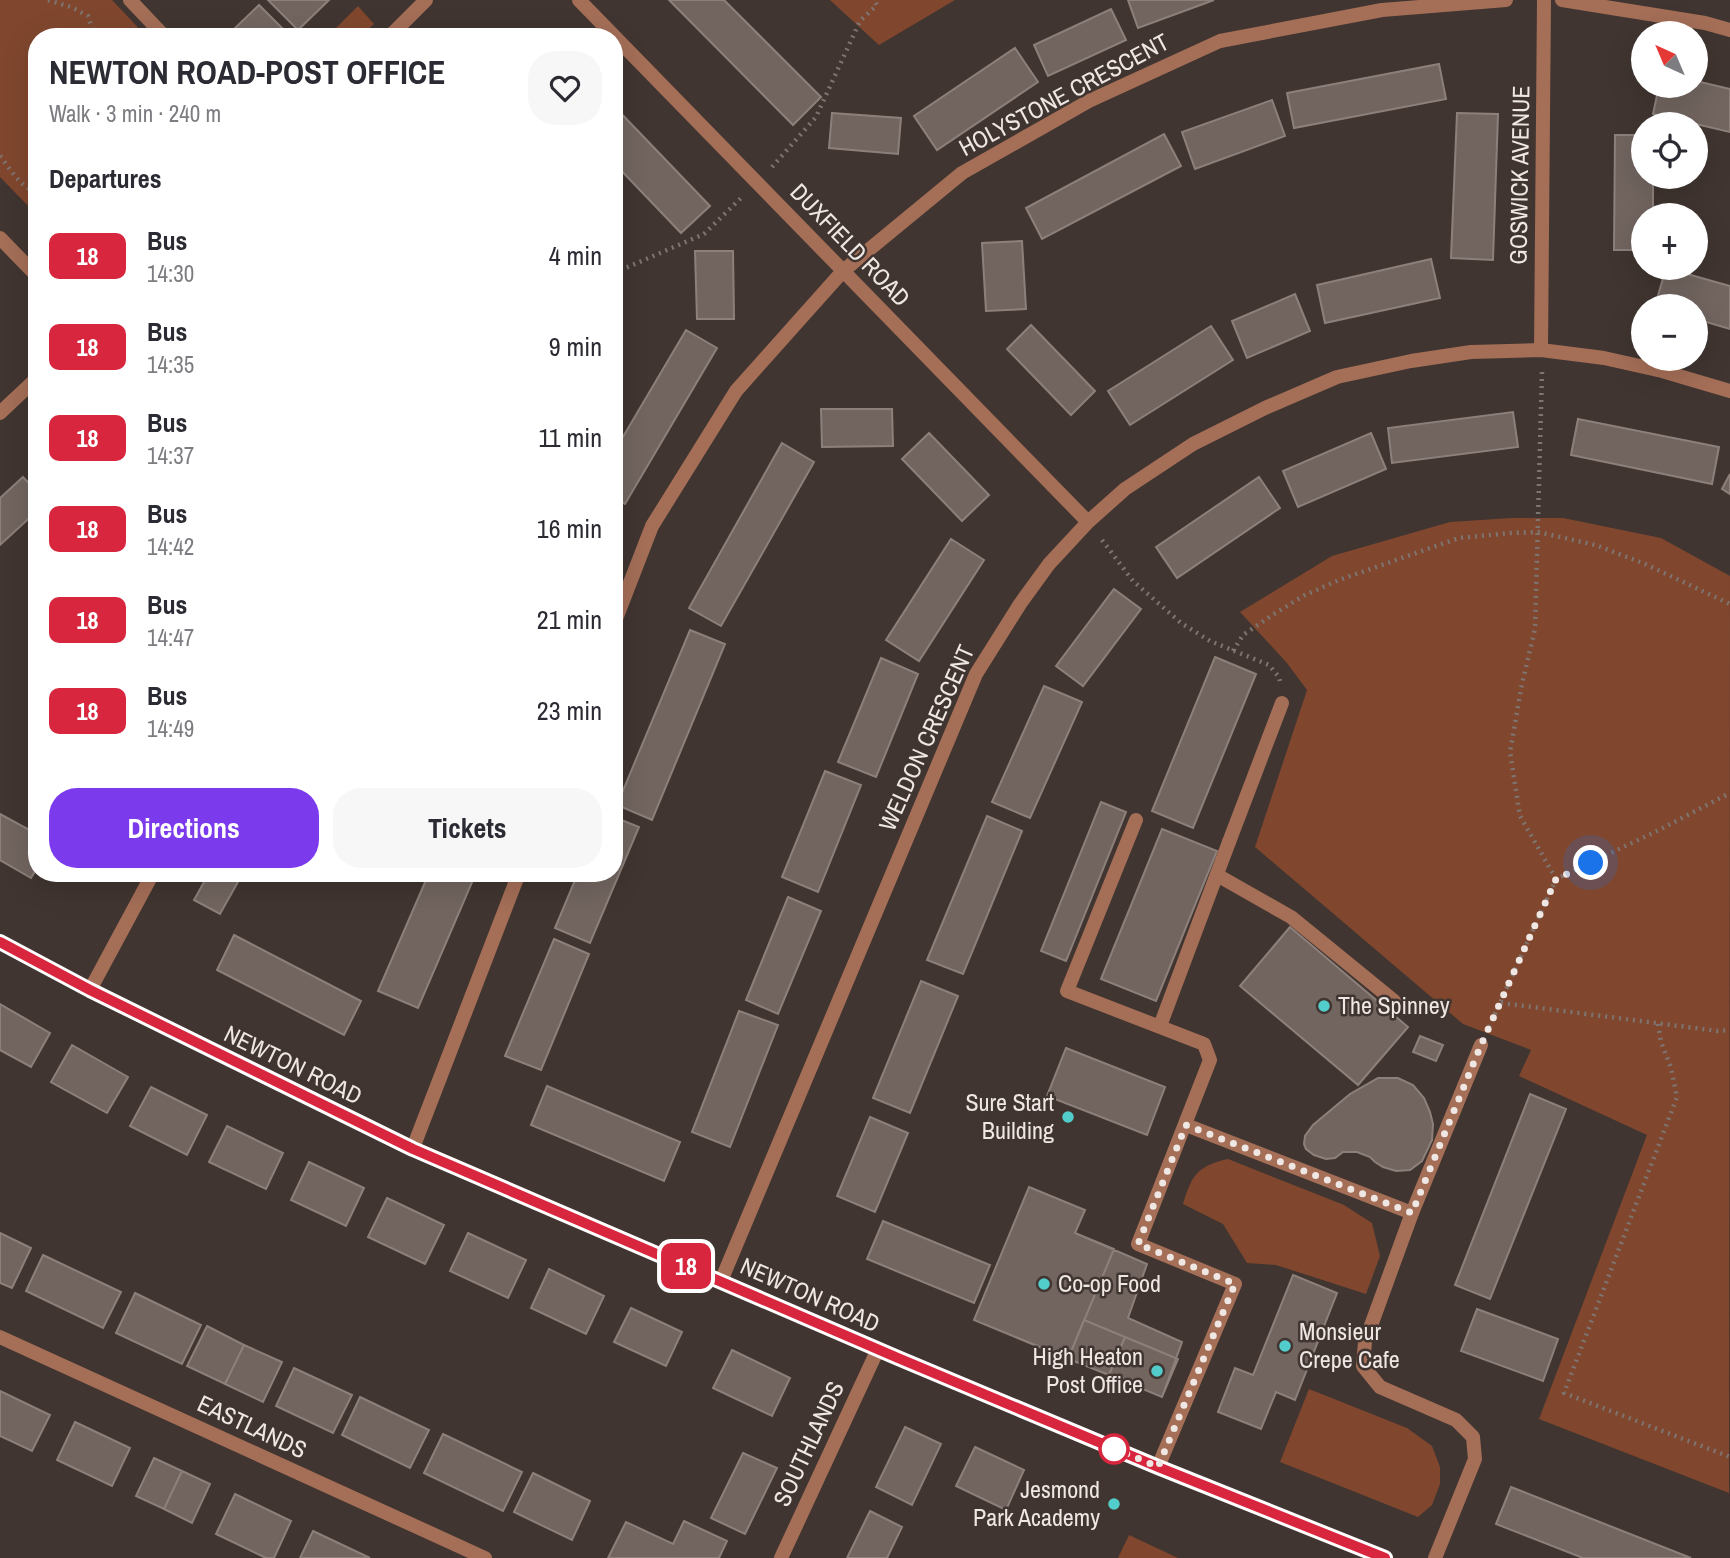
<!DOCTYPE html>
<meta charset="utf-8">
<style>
:root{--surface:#fff;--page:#f7f7f7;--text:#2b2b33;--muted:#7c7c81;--accent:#7c3aed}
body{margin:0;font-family:"Archivo Narrow",sans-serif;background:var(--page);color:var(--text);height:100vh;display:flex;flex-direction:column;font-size:26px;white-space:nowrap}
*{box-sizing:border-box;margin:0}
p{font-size:23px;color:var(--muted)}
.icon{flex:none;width:38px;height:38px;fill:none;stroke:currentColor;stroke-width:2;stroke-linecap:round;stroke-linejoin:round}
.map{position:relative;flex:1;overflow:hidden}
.side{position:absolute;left:28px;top:28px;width:595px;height:854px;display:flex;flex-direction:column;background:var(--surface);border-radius:28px;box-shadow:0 7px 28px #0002}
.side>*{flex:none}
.badge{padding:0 14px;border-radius:10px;font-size:24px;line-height:46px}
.needle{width:46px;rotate:316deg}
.controls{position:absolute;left:1631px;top:21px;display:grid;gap:14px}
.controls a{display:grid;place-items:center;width:77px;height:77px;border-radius:50%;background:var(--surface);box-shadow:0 7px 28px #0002;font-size:35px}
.you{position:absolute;width:35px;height:35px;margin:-18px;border:5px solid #fff;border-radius:50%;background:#1a73e8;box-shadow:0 0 0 10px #1a73e833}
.map>.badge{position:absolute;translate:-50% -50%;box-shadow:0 0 0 4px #fff}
h2{padding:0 21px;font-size:26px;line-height:63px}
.round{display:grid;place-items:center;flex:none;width:74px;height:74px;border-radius:28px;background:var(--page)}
.summary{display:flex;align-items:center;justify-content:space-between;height:119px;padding:0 21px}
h1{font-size:33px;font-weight:700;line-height:52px}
.cta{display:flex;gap:14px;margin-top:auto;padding:14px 21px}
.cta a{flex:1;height:80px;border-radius:28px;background:var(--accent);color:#fff;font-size:28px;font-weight:700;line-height:80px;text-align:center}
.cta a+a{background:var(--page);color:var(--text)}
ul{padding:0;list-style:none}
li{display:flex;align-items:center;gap:21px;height:91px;padding:0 21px}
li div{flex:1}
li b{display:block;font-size:26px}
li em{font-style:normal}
li .badge{min-width:77px;font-weight:700;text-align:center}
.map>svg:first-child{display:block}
.green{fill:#80472e}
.building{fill:#726560;stroke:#8d807a;stroke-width:2}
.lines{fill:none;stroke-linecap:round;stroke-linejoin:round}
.path{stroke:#7e7470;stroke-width:4.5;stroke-dasharray:2 5;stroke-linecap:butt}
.service{stroke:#a46e57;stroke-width:14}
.minor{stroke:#a46e57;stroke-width:14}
.tertiary{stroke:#a46e57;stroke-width:14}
.line-casing{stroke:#fff;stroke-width:16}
.line{stroke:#d7263d;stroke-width:10}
.walk{stroke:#efe7e4;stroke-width:7;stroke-dasharray:0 12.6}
.poi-dot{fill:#53cdcb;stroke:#403530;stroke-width:2.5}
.stop-dot{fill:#fff;stroke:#d7263d;stroke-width:3.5}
.labels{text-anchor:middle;stroke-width:5;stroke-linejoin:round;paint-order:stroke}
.street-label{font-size:24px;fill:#efe7e4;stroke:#403530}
.poi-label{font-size:24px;fill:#efe7e4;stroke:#403530;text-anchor:start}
</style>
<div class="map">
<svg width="1730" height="1558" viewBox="0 0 1730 1558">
<rect width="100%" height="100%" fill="#403530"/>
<path class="green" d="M0,0H112L147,37H37V211L35,213L0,177Z
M830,0H955L879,45Z
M358,6L374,24L360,37H327Z
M1512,518H1563L1661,538L1730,576L1729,1493L1539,1419L1647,1135L1519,1076L1531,1050L1463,1024L1255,847L1307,690L1287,663L1240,612L1332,556L1450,522Z
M1228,1159L1344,1205L1372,1223L1380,1256L1366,1294L1276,1265L1247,1263L1223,1224L1183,1204C1192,1175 1197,1166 1228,1159Z
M1309,1389L1407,1428L1432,1446L1440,1467V1484L1432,1505L1418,1517L1280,1462Z
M1129,1535L1178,1558H1118Z"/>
<path class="building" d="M268,0H329L298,30Z
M669,0H724L821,97L793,125Z
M1128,0H1214L1138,28Z
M259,5L289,35L287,37H239L233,30Z
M1111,9L1126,40L1048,76L1034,45Z
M476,33L546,37H475Z
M1015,48L1038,82L937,150L914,116Z
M1439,64L1446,99L1294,128L1287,93Z
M1696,81L1730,89V132L1653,114L1659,86H1696Z
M1272,100L1285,136L1195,169L1182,132Z
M614,106L710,206L681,233L614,163Z
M832,113L901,118L898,154L829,148Z
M1457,113L1498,114L1493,260L1451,258Z
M1164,134L1181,166L1042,239L1026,208Z
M1615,135H1643V177H1653V215H1643V250H1614Z
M1022,241L1026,309L986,311L982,243Z
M695,251H733L734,319H697Z
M1431,259L1440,298L1325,323L1317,285Z
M1666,268L1730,286V329L1696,319V306H1655Z
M1295,294L1310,331L1247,358L1232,321Z
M1031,325L1095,391L1071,415L1007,349Z
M1211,326L1233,360L1130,425L1108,391Z
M686,330L717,348L625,504L614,498V452Z
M821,409H892L893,446L822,447Z
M1513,412L1518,447L1392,463L1388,428Z
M1578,419L1719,447L1712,484L1571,455Z
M929,433L989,495L962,521L902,459Z
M1371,433L1386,469L1298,507L1283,471Z
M782,443L814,462L721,626L689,608Z
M1730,474V494L1722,489Z
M23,477L37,492V511L0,545V498Z
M1259,477L1280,508L1177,578L1156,547Z
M951,539L984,560L919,661L886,640Z
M1114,589L1141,609L1083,686L1056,666Z
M690,630L725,644L652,820L617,805Z
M1215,657L1256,674L1193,828L1152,811Z
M881,658L918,674L876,777L838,762Z
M1044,686L1082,702L1030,818L992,802Z
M825,771L861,785L818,892L782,877Z
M1101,802L1126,812L1066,961L1041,951Z
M0,814L37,834V868L31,878L0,860Z
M987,816L1022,831L963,974L927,960Z
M614,817L639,827L590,943L555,928L578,873H614Z
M1162,829L1217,851L1156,1001L1101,979Z
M209,873H243L220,914L194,900Z
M429,873H476L418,1008L378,991Z
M788,897L821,911L778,1014L746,1000Z
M1290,927L1408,1027L1358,1085L1240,986Z
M234,935L361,1001L344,1035L217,970Z
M554,939L589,954L541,1070L505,1056Z
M921,981L958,996L910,1113L873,1098Z
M0,1004L50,1033L31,1067L0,1050Z
M739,1011L778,1025L730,1147L692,1132Z
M1420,1036L1443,1045L1436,1061L1413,1052Z
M72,1045L128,1077L107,1113L51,1082Z
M1066,1048L1165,1087L1147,1135L1047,1096Z
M1378,1078H1398L1413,1085L1424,1098L1430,1112L1433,1124L1432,1140L1422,1161L1410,1170L1396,1171L1383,1167L1375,1162L1370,1157L1357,1152H1343L1335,1158L1326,1159L1314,1155L1306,1149L1304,1144L1305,1136L1313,1125L1350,1094Z
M547,1086L680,1142L664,1181L531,1125Z
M151,1087L207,1115L187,1155L130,1126Z
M1530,1094L1566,1109L1490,1299L1455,1285Z
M870,1117L908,1133L875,1212L837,1196Z
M227,1126L283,1153L266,1189L209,1162Z
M309,1162L364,1188L346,1226L291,1200Z
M1029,1187L1085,1210L1075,1233L1114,1249L1068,1359L974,1320Z
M1029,1187L1085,1210L1075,1233L1147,1264L1128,1318L1182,1342L1162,1397L974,1320Z
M387,1198L444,1225L425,1264L368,1237Z
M883,1221L990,1265L974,1303L867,1259Z
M0,1233L31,1248L12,1288L0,1283Z
M468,1233L526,1260L508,1298L450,1271Z
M43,1255L121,1292L103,1328L26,1291Z
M549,1269L604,1296L586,1334L531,1308Z
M1293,1275L1337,1293L1295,1400L1276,1392L1261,1429L1218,1412L1235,1368L1253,1375Z
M135,1293L201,1325L182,1364L116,1333Z
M631,1308L682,1332L666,1366L614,1342Z
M1477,1309L1558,1339L1543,1381L1461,1351Z
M1084,1320L1125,1337L1109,1375L1068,1359Z
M207,1326L244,1345L225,1384L187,1366Z
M1125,1337L1178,1359L1162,1397L1109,1375Z
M244,1345L282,1362L263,1402L225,1384Z
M732,1350L790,1378L772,1416L713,1388Z
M294,1368L352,1395L333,1433L276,1406Z
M0,1391L50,1415L32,1451L0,1436Z
M360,1397L429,1430L410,1468L342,1435Z
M75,1422L130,1448L112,1486L57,1460Z
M905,1427L941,1444L912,1505L876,1487Z
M443,1434L522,1472L503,1511L424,1473Z
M975,1447L1024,1470L1006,1510L956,1486Z
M743,1453L777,1468L745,1534L711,1518Z
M154,1458L182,1471L164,1509L136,1496Z
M182,1471L210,1484L192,1523L164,1509Z
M533,1473L590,1501L572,1540L514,1512Z
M1511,1487L1691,1558H1583L1496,1524Z
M235,1494L291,1521L274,1558H266L216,1534Z
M870,1511L902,1527L887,1558H847Z
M684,1521L727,1541L719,1558H608L626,1522L673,1544Z
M313,1531L370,1558H300Z"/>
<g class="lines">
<path class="path" d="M48,0L71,7L88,16L95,37
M0,156C11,170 20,187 37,192
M772,167L816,117L860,21L877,5L874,0
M614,273L704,234L741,198
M1542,372L1535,629L1522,684L1510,752L1520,816L1556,879
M1102,540L1133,581L1181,623L1210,641L1269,665L1279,677L1280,681
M1233,651L1243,635L1274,614L1305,595L1339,580L1459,538L1510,533L1538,532L1595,545L1643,563L1730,604
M1501,1003L1718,1031L1730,1030
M1658,1024L1661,1042L1671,1068L1677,1097L1564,1393L1730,1457
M1489,1027L1556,879L1657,831L1730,793"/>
<path class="service" d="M0,238L37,276
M1136,820L1067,991L1204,1044L1210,1060L1138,1244L1235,1284L1158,1467
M1217,875L1291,917L1394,1001
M1160,1026L1229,842
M1186,1125L1412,1213"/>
<path class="minor" d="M130,0L165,37
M579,0L1088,522
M1562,0L1705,23L1730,30
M1541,350L1544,0
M614,624L652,526L736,391L843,271L962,173L1089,101L1220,41L1382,10L1506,0
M1229,842L1282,703
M90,990L153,873
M413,1148L519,873
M721,1281L976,674L1020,604L1049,564L1088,522L1125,489L1193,444L1265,408L1337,377L1411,361L1471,352L1541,350L1604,358L1662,371L1730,391
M0,1337L485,1558
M781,1558L878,1349
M1435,1558L1475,1459L1473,1437L1456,1420L1380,1387L1363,1366L1365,1342L1412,1213L1481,1045"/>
<path class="tertiary" d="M389,37L426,0
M0,413L37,378
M0,942L90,990L413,1148L878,1349L1158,1467L1385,1558"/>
</g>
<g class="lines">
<g class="line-casing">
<path id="line" d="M0,942L90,990L413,1149L898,1358L1158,1467L1385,1558"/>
</g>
<use href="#line" class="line"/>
<path class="walk" d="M1114,1449L1109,1446L1158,1467L1235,1284L1138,1244L1186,1125L1412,1213L1481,1045L1556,879L1591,863"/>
</g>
<g class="poi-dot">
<circle cx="1324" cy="1006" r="7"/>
<circle cx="1068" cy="1117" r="7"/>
<circle cx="1044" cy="1284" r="7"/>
<circle cx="1285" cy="1346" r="7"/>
<circle cx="1157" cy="1371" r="7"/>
<circle cx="1114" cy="1504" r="7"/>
</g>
<circle class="stop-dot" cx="1114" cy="1449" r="14"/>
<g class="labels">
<g class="street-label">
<text transform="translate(1064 95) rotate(-28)" y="8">HOLYSTONE CRESCENT</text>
<text transform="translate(1520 175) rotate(-89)" y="8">GOSWICK AVENUE</text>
<text transform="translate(850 245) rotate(46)" y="8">DUXFIELD ROAD</text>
<text transform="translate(927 738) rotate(-66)" y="8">WELDON CRESCENT</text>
<text transform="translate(293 1065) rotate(26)" y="8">NEWTON ROAD</text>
<text transform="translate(810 1295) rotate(24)" y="8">NEWTON ROAD</text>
<text transform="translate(252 1427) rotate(25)" y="8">EASTLANDS</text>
<text transform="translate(809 1444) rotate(-65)" y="8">SOUTHLANDS</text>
</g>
<g class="poi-label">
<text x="1338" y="1014">The Spinney</text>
<text x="1054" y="1111" text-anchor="end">Sure Start<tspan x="1054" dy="28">Building</tspan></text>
<text x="1058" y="1292">Co-op Food</text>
<text x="1299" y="1340">Monsieur<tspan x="1299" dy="28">Crepe Cafe</tspan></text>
<text x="1143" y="1365" text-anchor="end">High Heaton<tspan x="1143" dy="28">Post Office</tspan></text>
<text x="1100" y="1498" text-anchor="end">Jesmond<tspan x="1100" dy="28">Park Academy</tspan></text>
</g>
</g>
</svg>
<div class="controls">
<a><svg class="needle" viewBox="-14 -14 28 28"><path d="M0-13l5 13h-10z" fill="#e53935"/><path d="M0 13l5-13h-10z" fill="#7c7c81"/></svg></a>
<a><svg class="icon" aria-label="locate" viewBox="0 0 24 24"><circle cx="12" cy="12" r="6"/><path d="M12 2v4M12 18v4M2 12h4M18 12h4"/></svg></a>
<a>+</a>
<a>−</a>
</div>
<div class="you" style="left:1591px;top:863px"></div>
<b class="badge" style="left:686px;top:1266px;background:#d7263d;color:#fff">18</b>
<section class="side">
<div class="summary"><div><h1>NEWTON ROAD-POST OFFICE</h1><p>Walk · 3 min · 240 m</p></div><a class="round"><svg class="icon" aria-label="heart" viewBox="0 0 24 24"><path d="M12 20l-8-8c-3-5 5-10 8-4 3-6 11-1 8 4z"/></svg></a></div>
<h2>Departures</h2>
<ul>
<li><span class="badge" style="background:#d7263d;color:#fff">18</span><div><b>Bus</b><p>14:30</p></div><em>4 min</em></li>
<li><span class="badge" style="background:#d7263d;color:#fff">18</span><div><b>Bus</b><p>14:35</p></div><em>9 min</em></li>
<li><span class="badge" style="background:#d7263d;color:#fff">18</span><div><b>Bus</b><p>14:37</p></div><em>11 min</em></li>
<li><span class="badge" style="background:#d7263d;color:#fff">18</span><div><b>Bus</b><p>14:42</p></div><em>16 min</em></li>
<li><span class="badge" style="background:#d7263d;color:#fff">18</span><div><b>Bus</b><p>14:47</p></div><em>21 min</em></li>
<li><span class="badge" style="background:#d7263d;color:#fff">18</span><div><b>Bus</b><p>14:49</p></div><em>23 min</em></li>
</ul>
<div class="cta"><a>Directions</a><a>Tickets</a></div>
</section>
</div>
